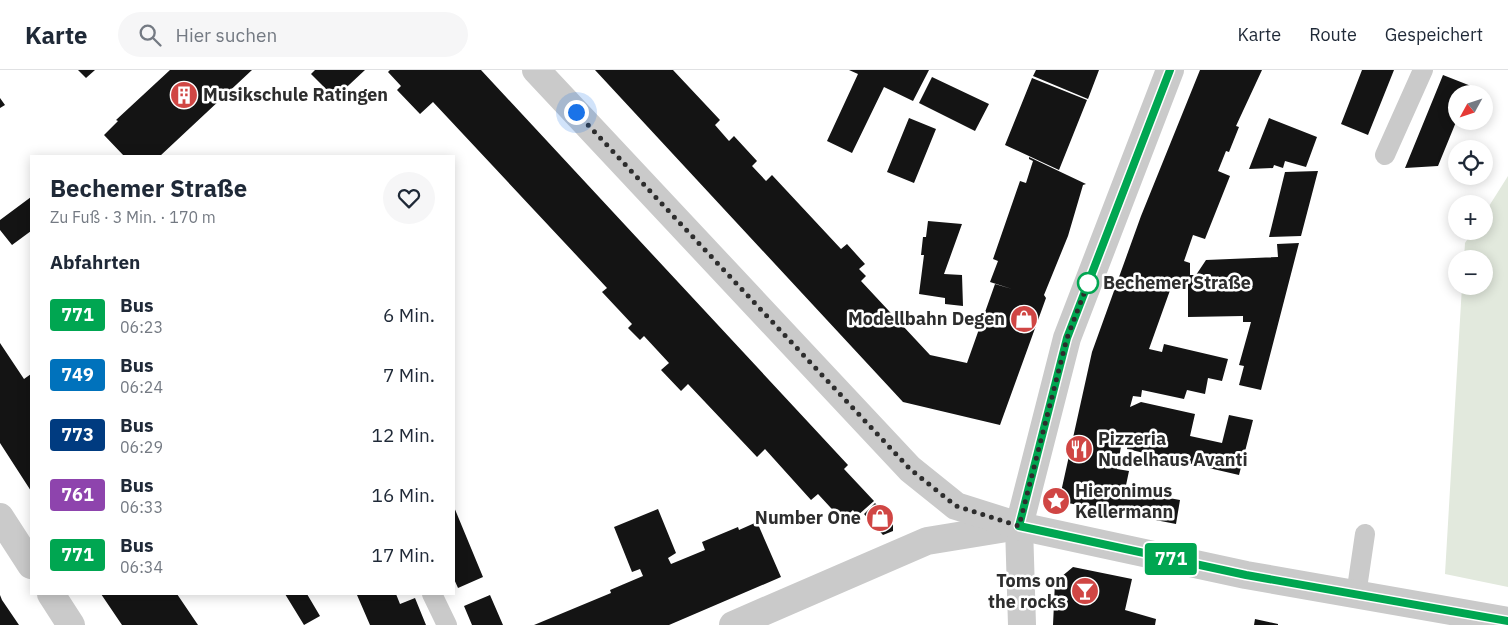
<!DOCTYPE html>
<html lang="de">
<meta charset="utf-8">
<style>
:root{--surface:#fff;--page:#f6f6f7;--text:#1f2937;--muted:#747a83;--line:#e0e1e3}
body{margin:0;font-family:"IBM Plex Sans",sans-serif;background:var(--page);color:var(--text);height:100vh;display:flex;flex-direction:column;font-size:19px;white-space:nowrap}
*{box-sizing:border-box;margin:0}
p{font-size:16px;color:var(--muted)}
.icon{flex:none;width:28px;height:28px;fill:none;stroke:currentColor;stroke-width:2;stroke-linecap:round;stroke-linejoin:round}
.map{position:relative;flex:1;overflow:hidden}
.panel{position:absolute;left:30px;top:85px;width:425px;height:440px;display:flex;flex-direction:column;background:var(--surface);border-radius:0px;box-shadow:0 2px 12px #0003}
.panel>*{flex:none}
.badge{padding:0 10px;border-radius:4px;font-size:18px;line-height:32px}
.needle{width:32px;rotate:230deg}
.fabs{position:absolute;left:1448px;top:15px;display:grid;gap:10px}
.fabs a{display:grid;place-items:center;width:45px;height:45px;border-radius:50%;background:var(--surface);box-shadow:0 2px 12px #0003;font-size:25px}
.you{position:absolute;width:25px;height:25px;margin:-12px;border:4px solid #fff;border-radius:50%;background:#1a73e8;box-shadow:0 0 0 8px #1a73e833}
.map>.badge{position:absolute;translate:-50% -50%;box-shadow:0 0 0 2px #fff}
h2{padding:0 20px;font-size:19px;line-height:45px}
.round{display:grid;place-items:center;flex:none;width:52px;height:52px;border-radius:26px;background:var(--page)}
.summary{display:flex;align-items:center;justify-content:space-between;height:85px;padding:0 20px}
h1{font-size:24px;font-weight:800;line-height:38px}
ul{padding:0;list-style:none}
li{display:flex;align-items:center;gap:15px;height:60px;padding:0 20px}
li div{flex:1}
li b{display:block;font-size:19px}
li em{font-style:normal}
li .badge{min-width:55px;font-weight:700;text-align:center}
header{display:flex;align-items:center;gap:30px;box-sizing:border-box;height:70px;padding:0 25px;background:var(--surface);border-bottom:1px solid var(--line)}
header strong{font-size:24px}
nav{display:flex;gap:28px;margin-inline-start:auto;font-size:18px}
.search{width:350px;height:45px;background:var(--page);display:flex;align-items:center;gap:12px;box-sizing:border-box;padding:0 18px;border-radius:28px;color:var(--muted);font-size:19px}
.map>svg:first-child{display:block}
.green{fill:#e2e9dd}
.building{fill:#141414}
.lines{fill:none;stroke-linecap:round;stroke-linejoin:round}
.service{stroke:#cacaca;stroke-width:20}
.pedestrian{stroke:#cacaca;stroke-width:28}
.minor{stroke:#cacaca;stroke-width:28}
.tertiary{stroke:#cacaca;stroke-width:28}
.line-casing{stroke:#fff;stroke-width:11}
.line{stroke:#00a651;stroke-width:8}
.walk{stroke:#2d2d2d;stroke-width:5;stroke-dasharray:0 9}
.stop-dot{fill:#fff;stroke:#00a651;stroke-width:2.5}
.labels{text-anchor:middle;stroke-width:5;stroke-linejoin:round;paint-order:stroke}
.poi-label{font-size:18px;font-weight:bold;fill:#2d2d2d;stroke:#fff;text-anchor:start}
.stop-label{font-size:18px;font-weight:bold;fill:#2d2d2d;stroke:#fff;text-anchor:start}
</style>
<header>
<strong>Karte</strong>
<div class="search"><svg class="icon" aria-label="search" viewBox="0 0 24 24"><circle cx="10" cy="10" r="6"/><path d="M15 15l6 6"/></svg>Hier suchen</div>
<nav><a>Karte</a><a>Route</a><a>Gespeichert</a></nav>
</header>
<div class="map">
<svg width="1508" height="555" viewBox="0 0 1508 555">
<rect width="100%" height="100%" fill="#fff"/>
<path class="green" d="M1508,106V517L1445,504L1462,216H1484V189H1464L1465,173L1473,161H1484V144Z"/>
<path class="building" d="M78,0H95L86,8Z
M170,0H252L160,86H124L104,65L118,51L116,50Z
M315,0H365L335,28L311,4Z
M390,0H481L848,395L844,399L874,431L857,446L853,440L842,450L818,424L811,430L765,379L757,387L688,314L681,321L661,300L669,293L644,266L640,270L628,258L632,254L602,222L607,218L433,32L420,44L397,20L401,16L388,2Z
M595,0H673L720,50L715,55L729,71L734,66L757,91L752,96L766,111L772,105L841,179L847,174L865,194L859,199L866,206L861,211L930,285L967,293L995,214L1012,219L990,212L998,191L993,189L1020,111L1026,113L1033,91L1029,89V87L1086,114L1083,115L1068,166L1044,225L1046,228L1000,355L903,332Z
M849,0H929L913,31L884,17L852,83L827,71L858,4Z
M1036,0H1099L1088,29L1033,6Z
M1200,0H1262L1236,56L1239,57L1229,82L1226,81L1218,101L1230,106L1205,169L1193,165L1184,191L1190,193V205H1196L1206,190L1278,187L1277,174L1299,173L1261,320L1239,315L1244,296L1239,295L1251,252H1243V246L1188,247V213L1173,212L1149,279L1162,282L1164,274L1228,289L1222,311L1208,308L1205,324L1187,320L1184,329L1142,320L1141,327L1133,326L1130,337L1141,332L1195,344L1190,366L1222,373L1229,345L1253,350L1239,405L1127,379L1128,373L1122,371L1117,399L1129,401L1125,420L1180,430L1176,454L1068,433L1061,422L1092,282L1141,146Z
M1362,0H1394L1368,65L1341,54Z
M1443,5L1471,16L1467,24H1456V52L1438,96L1405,98Z
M932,7L989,34L975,61L919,33Z
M1032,8L1087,30L1059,100L1005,75Z
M0,28L5,35L0,38Z
M909,48L936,59L914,113L887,102Z
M1269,48L1317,67L1306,97L1285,91L1283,98L1274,95L1273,98L1249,99Z
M1318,101L1301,166L1269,167L1285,102Z
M31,127V161L12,175L0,160V150Z
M928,151L962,154L944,204L962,205L963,236L945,234V228L919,224L924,185H921L923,167H926Z
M0,273L24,309L31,304V421L0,373Z
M875,433L893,452V461L883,465L864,444Z
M454,437L483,507L458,518L454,509V472L463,469L454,472Z
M658,439L676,483L668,488L671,494L705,480L702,472L738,457L739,460L757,452L781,507L669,555H534L611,523L610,520L643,506L640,499L632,502L614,457Z
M1073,497L1132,509L1125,540L1156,549L1155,555H1053L1055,512Z
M101,524H177L198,555H122Z
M285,524H307L320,546L304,555Z
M361,524H396L400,534L415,528L426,555H370L357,525Z
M0,525L2,530L19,555H0Z
M490,525L503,555H472L464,536Z
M1255,549L1278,554V555H1254Z"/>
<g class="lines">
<path class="service" d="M1385,85L1423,0
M432,524L447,555
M1356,525L1365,464"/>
<path class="pedestrian" d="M1019,456L1022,555"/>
<path class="minor" d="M0,447L31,495
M51,524L71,555
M733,555L927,471L1019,456L1067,268L1170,0"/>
<path class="tertiary" d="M536,0L910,399L956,436L1019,456L1246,505L1508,551"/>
</g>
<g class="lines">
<g class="line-casing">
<path id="line" d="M1170,0L1067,268L1019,456L1246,505L1508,551"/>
</g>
<use href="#line" class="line"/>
<path class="walk" d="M576,42L910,399L956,436L1019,456L1067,268L1088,213"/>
</g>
<defs>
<g id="building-disc" transform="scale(1.4375)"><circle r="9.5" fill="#d04644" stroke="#fff"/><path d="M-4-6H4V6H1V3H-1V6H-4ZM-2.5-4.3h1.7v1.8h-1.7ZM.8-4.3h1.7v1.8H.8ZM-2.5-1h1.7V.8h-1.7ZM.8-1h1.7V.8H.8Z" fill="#fff"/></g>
<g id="shop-disc" transform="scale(1.4375)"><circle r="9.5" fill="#d04644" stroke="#fff"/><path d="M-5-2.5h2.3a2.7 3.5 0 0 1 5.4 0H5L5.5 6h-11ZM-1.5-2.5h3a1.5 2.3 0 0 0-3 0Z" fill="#fff"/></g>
<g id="restaurant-disc" transform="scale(1.4375)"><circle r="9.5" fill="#d04644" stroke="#fff"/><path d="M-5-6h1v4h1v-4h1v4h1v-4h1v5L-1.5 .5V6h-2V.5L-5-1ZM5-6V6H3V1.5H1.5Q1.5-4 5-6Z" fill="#fff"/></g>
<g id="sight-disc" transform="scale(1.4375)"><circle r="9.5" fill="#d04644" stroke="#fff"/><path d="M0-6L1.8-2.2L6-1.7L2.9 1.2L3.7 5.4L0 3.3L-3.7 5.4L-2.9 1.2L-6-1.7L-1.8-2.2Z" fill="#fff"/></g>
<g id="bar-disc" transform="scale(1.4375)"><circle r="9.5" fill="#d04644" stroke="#fff"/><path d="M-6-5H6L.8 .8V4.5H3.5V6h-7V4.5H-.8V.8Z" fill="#fff"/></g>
</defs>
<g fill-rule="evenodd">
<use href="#building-disc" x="184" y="25"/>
<use href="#shop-disc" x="1024" y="249"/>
<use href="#restaurant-disc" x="1079" y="379"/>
<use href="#sight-disc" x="1056" y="431"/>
<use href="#shop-disc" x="880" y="448"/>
<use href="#bar-disc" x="1085" y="521"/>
</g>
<circle class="stop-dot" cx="1088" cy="213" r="10"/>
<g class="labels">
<g class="poi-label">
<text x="203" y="31">Musikschule Ratingen</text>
<text x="1005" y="255" text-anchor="end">Modellbahn Degen</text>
<text x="1098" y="375">Pizzeria<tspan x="1098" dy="21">Nudelhaus Avanti</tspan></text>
<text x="1075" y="427">Hieronimus<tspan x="1075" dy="21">Kellermann</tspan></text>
<text x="861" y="454" text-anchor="end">Number One</text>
<text x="1066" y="517" text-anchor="end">Toms on<tspan x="1066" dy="21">the rocks</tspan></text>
</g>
<g class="stop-label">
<text x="1103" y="219">Bechemer Straße</text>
</g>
</g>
</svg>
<div class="fabs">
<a><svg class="needle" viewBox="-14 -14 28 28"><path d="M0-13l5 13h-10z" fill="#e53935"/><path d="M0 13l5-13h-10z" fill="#747a83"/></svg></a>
<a><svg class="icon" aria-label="locate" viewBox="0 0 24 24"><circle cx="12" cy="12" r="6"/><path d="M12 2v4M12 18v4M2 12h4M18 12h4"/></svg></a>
<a>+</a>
<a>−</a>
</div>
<div class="you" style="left:576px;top:42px"></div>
<b class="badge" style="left:1171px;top:489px;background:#00a651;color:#fff">771</b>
<section class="panel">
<div class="summary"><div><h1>Bechemer Straße</h1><p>Zu Fuß · 3 Min. · 170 m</p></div><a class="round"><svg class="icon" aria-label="heart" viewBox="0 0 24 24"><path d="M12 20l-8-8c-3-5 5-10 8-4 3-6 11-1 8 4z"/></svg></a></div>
<h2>Abfahrten</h2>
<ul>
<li><span class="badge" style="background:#00a651;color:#fff">771</span><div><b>Bus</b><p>06:23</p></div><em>6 Min.</em></li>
<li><span class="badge" style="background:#0072bc;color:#fff">749</span><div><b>Bus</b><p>06:24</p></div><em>7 Min.</em></li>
<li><span class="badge" style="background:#003b80;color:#fff">773</span><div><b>Bus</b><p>06:29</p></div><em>12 Min.</em></li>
<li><span class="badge" style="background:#8e44ad;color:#fff">761</span><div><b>Bus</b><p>06:33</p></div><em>16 Min.</em></li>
<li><span class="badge" style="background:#00a651;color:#fff">771</span><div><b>Bus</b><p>06:34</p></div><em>17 Min.</em></li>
</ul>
</section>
</div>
